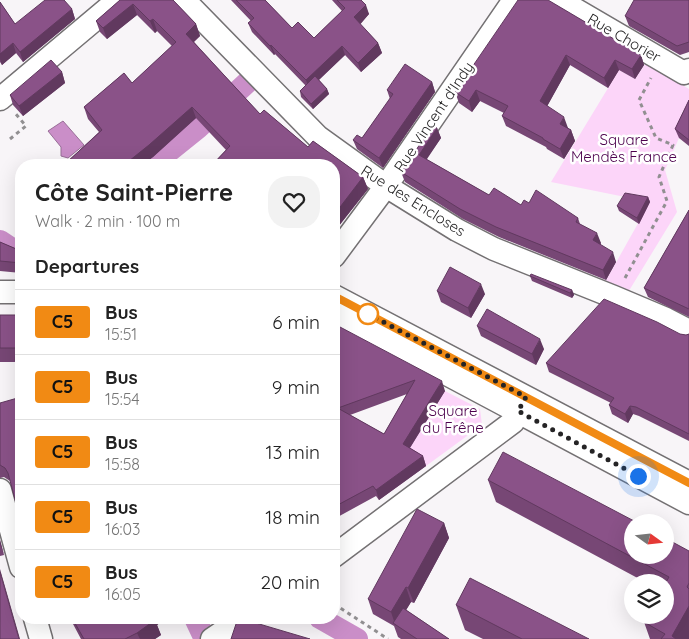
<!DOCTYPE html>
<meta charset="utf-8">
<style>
:root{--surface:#fff;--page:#f2f2f2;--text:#222;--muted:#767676;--line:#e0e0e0}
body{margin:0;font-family:Quicksand,sans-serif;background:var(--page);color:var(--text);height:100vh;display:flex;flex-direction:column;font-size:19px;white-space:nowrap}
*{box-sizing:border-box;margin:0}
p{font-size:16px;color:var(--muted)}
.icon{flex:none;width:28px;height:28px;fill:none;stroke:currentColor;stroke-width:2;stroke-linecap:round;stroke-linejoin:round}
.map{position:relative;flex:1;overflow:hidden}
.side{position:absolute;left:15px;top:159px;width:325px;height:465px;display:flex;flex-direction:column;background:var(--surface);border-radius:20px;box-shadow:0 5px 20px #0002}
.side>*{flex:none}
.badge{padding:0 10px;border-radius:4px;font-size:18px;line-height:32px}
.needle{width:32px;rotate:105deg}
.tools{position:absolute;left:624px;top:514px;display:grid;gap:10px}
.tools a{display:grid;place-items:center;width:50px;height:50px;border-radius:50%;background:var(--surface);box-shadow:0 5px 20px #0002;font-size:25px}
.you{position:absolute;width:25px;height:25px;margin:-12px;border:4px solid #fff;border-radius:50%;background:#1a73e8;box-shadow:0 0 0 8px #1a73e833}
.map>.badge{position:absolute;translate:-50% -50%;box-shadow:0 0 0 2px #fff}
h2{padding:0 20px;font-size:19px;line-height:45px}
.round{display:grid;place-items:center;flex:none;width:52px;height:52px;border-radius:20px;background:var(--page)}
.headline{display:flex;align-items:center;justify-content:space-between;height:85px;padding:0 20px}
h1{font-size:24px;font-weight:700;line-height:38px}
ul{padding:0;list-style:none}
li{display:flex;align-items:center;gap:15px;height:65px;padding:0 20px;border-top:1px solid var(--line)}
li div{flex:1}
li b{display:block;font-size:19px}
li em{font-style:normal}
li .badge{min-width:55px;font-weight:700;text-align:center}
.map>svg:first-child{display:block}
.green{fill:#fcd5f9}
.water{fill:#ca8ec8;stroke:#986e97}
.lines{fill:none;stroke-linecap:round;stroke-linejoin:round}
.canal{stroke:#ca8ec8;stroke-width:22}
.minor-casing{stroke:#747173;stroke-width:25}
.path{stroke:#918f91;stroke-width:3;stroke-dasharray:4 4;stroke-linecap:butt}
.minor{stroke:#fff;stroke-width:22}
.wall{fill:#774775;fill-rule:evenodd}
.shaded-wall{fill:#61395f}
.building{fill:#8a5288;stroke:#61395f}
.line-casing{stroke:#fff;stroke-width:11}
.line{stroke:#f18a14;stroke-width:8}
.walk{stroke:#252425;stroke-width:5;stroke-dasharray:0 9}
.stop-dot{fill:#fff;stroke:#f18a14;stroke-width:2.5}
.labels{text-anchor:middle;stroke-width:5;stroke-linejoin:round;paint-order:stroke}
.street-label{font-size:15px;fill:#252425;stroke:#fff}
.park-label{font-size:15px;fill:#4d024e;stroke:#fff}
</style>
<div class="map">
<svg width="689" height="639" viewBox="0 0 689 639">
<rect width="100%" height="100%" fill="#f8f5f8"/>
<path class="green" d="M646,63L689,89V108L682,112L684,117L679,138L665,170L677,212L627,294L604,284L650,202L551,182L619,70L635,79Z
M445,391L480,409L482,425L426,466L406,454Z"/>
<path class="water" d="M63,121L84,145L68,158L61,156V147L48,131Z"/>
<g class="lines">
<path class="canal" d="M152,165L198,128L253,77
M0,241L21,255
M195,618L203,635
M320,618L357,639"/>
<g class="minor-casing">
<path id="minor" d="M184,0L318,137L386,186L457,230L494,249L614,297L666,319L689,331
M559,0L684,73L689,70
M0,99L118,0
M334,256L386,186L514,0
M0,292H21
M334,296L689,483
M334,314L689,503
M0,490L21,567
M334,556L513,422L526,398
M35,618L41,639
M212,639L243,618"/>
</g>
<path class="path" d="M10,139L26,126L15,113
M625,278L667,201L659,177L673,145L656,138L639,100L651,78
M334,604L388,639"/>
<use href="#minor" class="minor"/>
</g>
<path class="wall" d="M120,0H173L196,24L200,36L194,42L260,114L264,110L308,147L313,141L363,177L368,189L334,232V165H212L226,150L196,118L153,157L142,165H68L67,162L99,132L88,119L84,107L124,73L132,83L172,46L157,31L155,33L137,15L107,39L100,32L96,21Z
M231,0H265L292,28L314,38L342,11L332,0H361L369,14L360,24L378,43L382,53L361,72L345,55L319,80L327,89L329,94L313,109L301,97L300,91L306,86L275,54L274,55L252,32L248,23L251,21Z
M689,0V52L680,55L629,26L625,16Z
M549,1L641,55L644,65L635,79L619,70L608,88L570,65L547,106L568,128L571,130L575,141L564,159L547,149L546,147L506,126L502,116L504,113L480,101L472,112L459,103L455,92Z
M0,2L15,24L72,9L75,19L23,62L16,53L2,65L0,62Z
M62,72L65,83L23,116L13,105L10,95Z
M432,82L435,92L383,168L357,149L353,140L362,138L390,99L387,90Z
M689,100V146L679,138L675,129Z
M437,128L441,138L426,159L489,195L521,205L529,203L578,218L580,224L601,243L600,245L616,262L606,280L499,237L463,219L405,182L401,172Z
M648,197L650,202L639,224L619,211L617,206Z
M689,210V317L648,297L644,288Z
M0,242L21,251V273L0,271Z
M530,276L572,290L574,295L572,298L532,281Z
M437,291L485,294L471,318L441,302Z
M0,315H21V374H20L15,362H0Z
M477,326L544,349L536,365L481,336Z
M334,328L445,391L410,448L423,456L426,466L379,500L376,496L334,519ZM407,394L384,434L350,415Z
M680,334L686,335L689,334V441L639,416L633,414L628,423L612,414L609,405L611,403L549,372L546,363Z
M0,403L10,482V481L4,477L0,478Z
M488,480L689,551V639H650L644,622L665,615V582H645L496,502Z
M444,523L449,538L414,603L411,602L406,610L449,639H401L398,637L394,626L373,614L368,599Z
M0,540L4,555L0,556Z
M456,605L589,639H483L465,630Z
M71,618H159L161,622L157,625L161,635L155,639H81L73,624Z"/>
<path class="shaded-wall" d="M133,4L137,15L107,39L103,28Z
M366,5L369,14L358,27L354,17Z
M72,9L75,19L23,62L20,52Z
M153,19L157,31L155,33L150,21Z
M196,24L200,36L190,45L186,34Z
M13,43L16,53L2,65L0,59V54Z
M378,43L382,53L361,72L358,63Z
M271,45L275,54L274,55L270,46Z
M342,46L345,55L309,89L306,80Z
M566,55L570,65L544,112L540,101Z
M641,55L644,65L635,79L632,69Z
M615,60L619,70L608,88L604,78Z
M62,72L65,83L23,116L19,106Z
M432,82L435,92L383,168L379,158Z
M327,89L329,94L313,109L311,104Z
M476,90L480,101L472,112L469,101Z
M192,107L196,118L153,157L142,165H124Z
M564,117L568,128L564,135L560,124Z
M437,128L441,138L423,165L419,155Z
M571,130L575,141L564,159L560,149Z
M363,177L368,189L334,232V215Z
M648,197L650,202L639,224L637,218Z
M597,233L601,243L597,250L593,240Z
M613,252L616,262L606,280L603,270Z
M481,284L485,294L471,318L468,308Z
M572,290L574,295L572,298L570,293Z
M540,339L544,349L536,365L532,354Z
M442,381L445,391L406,454L403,444Z
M630,406L633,414L628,423L625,414Z
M423,456L426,466L379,500L376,490Z
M444,523L449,538L414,603L408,588Z
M0,540L4,555L0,544Z
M0,569L20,639H19L0,572Z
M406,587L411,602L397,625L395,624L391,612Z
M689,606V639H673L672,636Z
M152,618H159L161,622L157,625L161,635L155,639H140L137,633Z"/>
<path class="building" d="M45,0H64L72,9L20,52L13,43L0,54V2L15,24Z
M120,0H173L196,24L186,34L260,114L264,110L308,147L313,141L363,177L334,215V165H275L271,162L268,165H212L230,146L192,107L149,145L124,165H70L67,162L102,130L84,107L124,73L132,83L176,42L153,19L150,21L133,4L103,28L96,21Z
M236,0H265L292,28L298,22L314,38L345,8L337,0H361L366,5L354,17L378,43L358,63L342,46L306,80L271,45L270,46L248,23L254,18Z
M518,0H548L641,55L632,69L615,60L604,78L566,55L540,101L564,117L560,124L571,130L560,149L543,139V138L502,116L508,106L476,90L469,101L455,92Z
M634,0H689V42L677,46L625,16Z
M51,60L62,72L19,106L10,95Z
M405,64L432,82L379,158L353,140L357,135L362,138L393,94L387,90Z
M315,76L327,89L311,104L300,91Z
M689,100V140L675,129Z
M433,125L437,128L419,155L489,195L494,188L521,205L524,200L529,203L536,190L578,218L576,222L597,233L593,240L613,252L603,270L496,227L460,209L401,172Z
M625,193L648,197L637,218L617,206Z
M689,210V309L644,288Z
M0,242L21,251V263L0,261Z
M450,267L481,284L468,308L437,291Z
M531,274L572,290L570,293L530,276Z
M604,299L657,322L680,334L686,335L689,334V434L636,407L630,406L625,414L609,405L614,398L546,363Z
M487,309L540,339L532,354L477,326Z
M0,315H21V359L15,361L16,348H0Z
M340,327L442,381L403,444L423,456L376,490L373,486L334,507V406L384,434L415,380L338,408L334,406V328Z
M21,397V522L8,473L5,468L0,465V403Z
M503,452L636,522H632V555H665V538L689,551V583L687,587L689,589V606L672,636L676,639H661L665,634L644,622L648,615H665V584L669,577L488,480Z
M417,509L444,523L408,588L406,587L391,612L368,599Z
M0,572L19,639H0Z
M470,578L589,639H522L456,605Z
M403,608L449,639H417L393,623Z
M72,618H154L155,620L137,633L125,639H84Z
M238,618H239L310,639H231Z"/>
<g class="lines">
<g class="line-casing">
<path id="line" d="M334,296L689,483"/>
</g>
<use href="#line" class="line"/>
<path class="walk" d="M368,314L526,397L518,411L638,476"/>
</g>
<circle class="stop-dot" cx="368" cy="314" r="10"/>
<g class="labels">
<g class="street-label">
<text transform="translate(624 38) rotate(30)" y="5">Rue Chorier</text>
<text transform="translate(434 117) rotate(-56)" y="5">Rue Vincent d'Indy</text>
<text transform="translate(413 201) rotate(32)" y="5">Rue des Encloses</text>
</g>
<g class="park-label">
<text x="624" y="145">Square<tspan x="624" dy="17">Mendès France</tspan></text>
<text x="453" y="416">Square<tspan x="453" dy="17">du Frêne</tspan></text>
</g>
</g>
</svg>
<div class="tools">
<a><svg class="needle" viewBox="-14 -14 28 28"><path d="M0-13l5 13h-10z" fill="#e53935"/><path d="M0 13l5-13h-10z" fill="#767676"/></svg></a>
<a><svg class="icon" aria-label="layers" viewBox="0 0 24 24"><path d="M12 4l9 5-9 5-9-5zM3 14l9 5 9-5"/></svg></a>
</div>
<div class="you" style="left:638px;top:476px"></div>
<section class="side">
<div class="headline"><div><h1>Côte Saint-Pierre</h1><p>Walk · 2 min · 100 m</p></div><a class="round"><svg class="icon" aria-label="heart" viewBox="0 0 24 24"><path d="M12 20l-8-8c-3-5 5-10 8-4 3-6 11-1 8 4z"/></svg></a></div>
<h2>Departures</h2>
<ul>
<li><span class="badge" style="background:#f18a14;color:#111">C5</span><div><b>Bus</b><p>15:51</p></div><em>6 min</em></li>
<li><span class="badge" style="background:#f18a14;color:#111">C5</span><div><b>Bus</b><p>15:54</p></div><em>9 min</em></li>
<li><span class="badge" style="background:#f18a14;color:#111">C5</span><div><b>Bus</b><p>15:58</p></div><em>13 min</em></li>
<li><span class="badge" style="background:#f18a14;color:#111">C5</span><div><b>Bus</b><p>16:03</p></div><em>18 min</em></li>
<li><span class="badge" style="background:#f18a14;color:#111">C5</span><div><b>Bus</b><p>16:05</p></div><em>20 min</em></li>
</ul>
</section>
</div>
